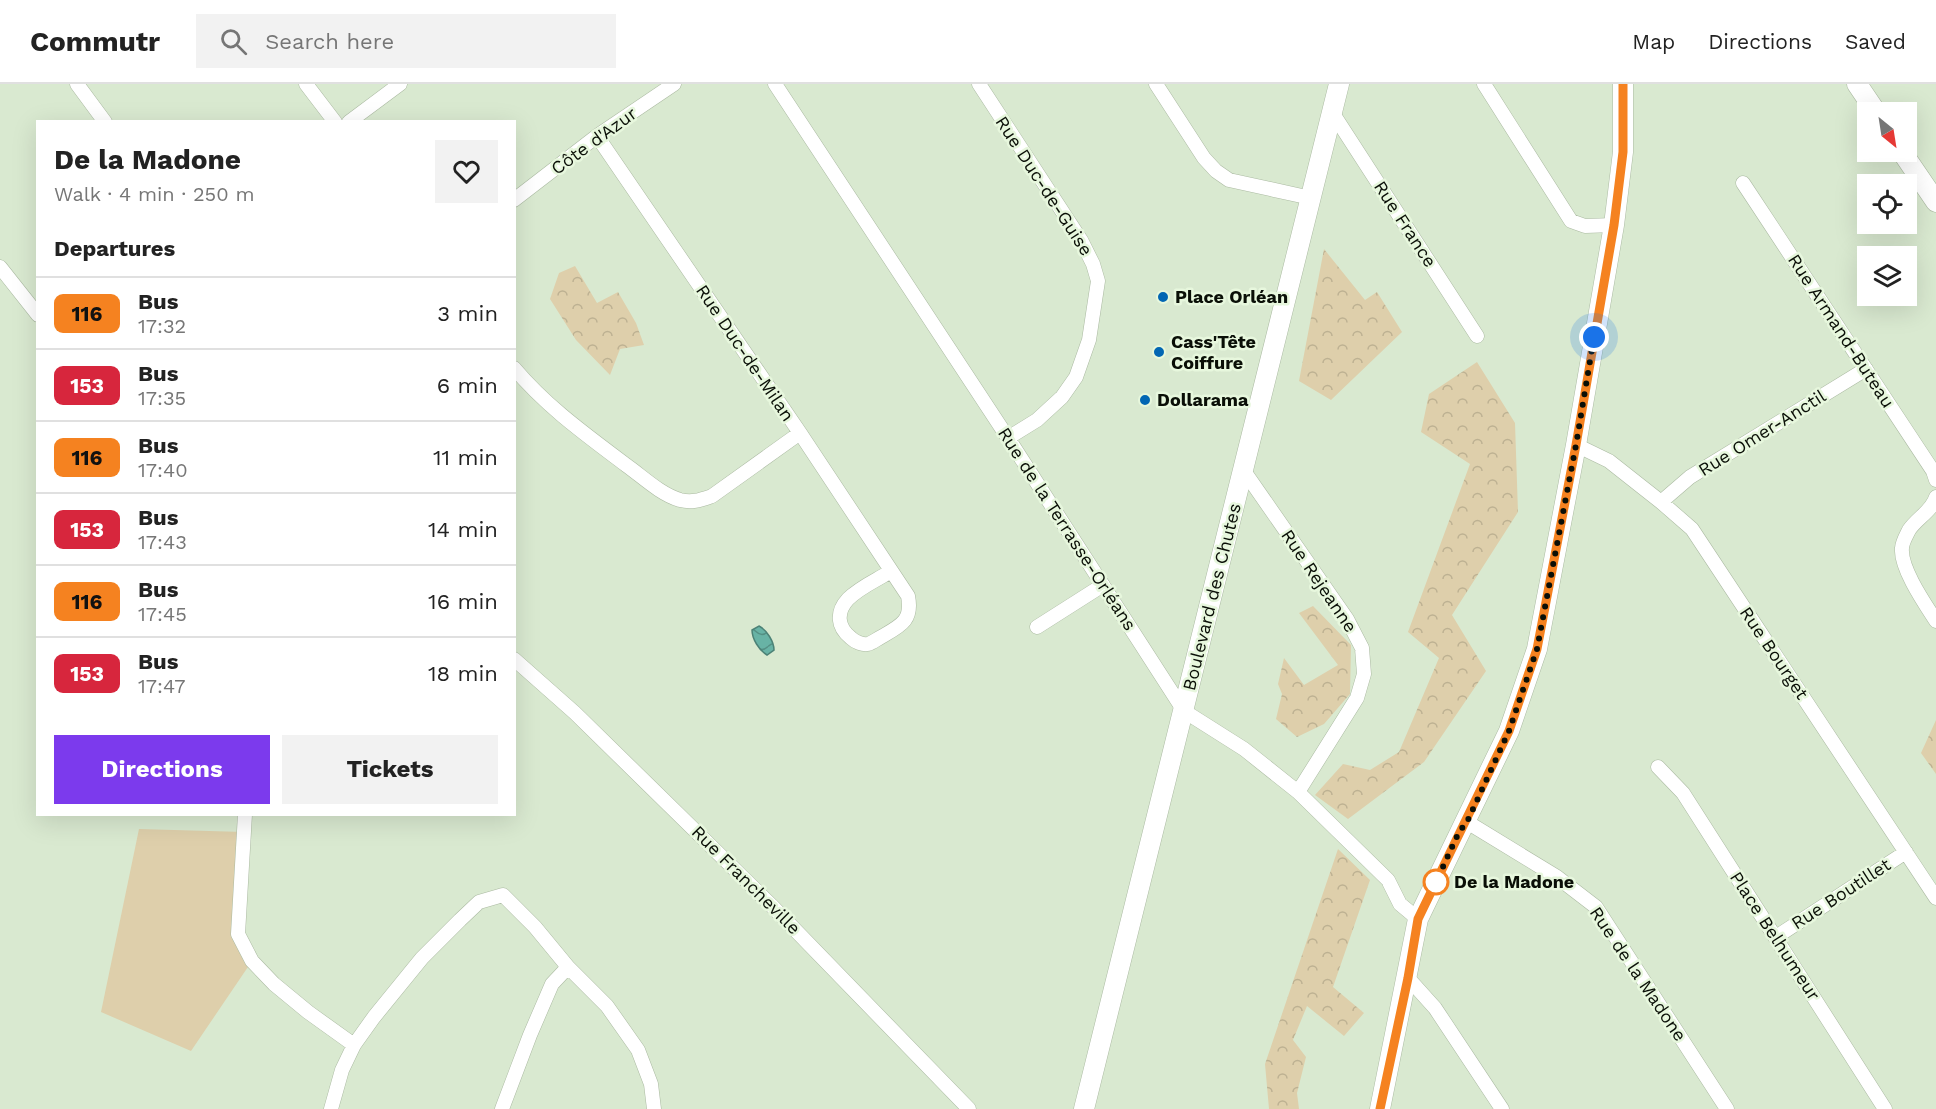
<!DOCTYPE html>
<meta charset="utf-8">
<style>
:root{--surface:#fff;--page:#f2f2f2;--text:#222;--muted:#767676;--line:#e0e0e0;--accent:#7c3aed}
body{margin:0;font-family:"Work Sans",sans-serif;background:var(--page);color:var(--text);height:100vh;display:flex;flex-direction:column;font-size:22px;white-space:nowrap}
*{box-sizing:border-box;margin:0}
p{font-size:20px;color:var(--muted)}
.icon{flex:none;width:33px;height:33px;fill:none;stroke:currentColor;stroke-width:2;stroke-linecap:round;stroke-linejoin:round}
.map{position:relative;flex:1;overflow:hidden}
.panel{position:absolute;left:36px;top:36px;width:480px;height:696px;display:flex;flex-direction:column;background:var(--surface);border-radius:0px;box-shadow:0 6px 24px #0002}
.panel>*{flex:none}
.badge{padding:0 12px;border-radius:9px;font-size:21px;line-height:39px}
.needle{width:39px;rotate:150deg}
.fabs{position:absolute;left:1857px;top:18px;display:grid;gap:12px}
.fabs a{display:grid;place-items:center;width:60px;height:60px;border-radius:0px;background:var(--surface);box-shadow:0 6px 24px #0002;font-size:30px}
.you{position:absolute;width:30px;height:30px;margin:-15px;border:4px solid #fff;border-radius:50%;background:#1a73e8;box-shadow:0 0 0 9px #1a73e833}
.map>.badge{position:absolute;translate:-50% -50%;box-shadow:0 0 0 3px #fff}
h2{padding:0 18px;font-size:22px;line-height:54px}
.round{display:grid;place-items:center;flex:none;width:63px;height:63px;border-radius:0px;background:var(--page)}
.summary{display:flex;align-items:center;justify-content:space-between;height:102px;padding:0 18px}
h1{font-size:28px;font-weight:700;line-height:45px}
.action{display:flex;gap:12px;margin-top:auto;padding:12px 18px}
.action a{flex:1;height:69px;border-radius:0px;background:var(--accent);color:#fff;font-size:24px;font-weight:700;line-height:69px;text-align:center}
.action a+a{background:var(--page);color:var(--text)}
ul{padding:0;list-style:none}
li{display:flex;align-items:center;gap:18px;height:72px;padding:0 18px;border-top:2px solid var(--line)}
li div{flex:1}
li b{display:block;font-size:22px}
li em{font-style:normal}
li .badge{min-width:66px;font-weight:700;text-align:center}
header{display:flex;align-items:center;gap:36px;box-sizing:border-box;height:84px;padding:0 30px;background:var(--surface);border-bottom:2px solid var(--line)}
header strong{font-size:28px}
nav{display:flex;gap:33px;margin-inline-start:auto;font-size:21px}
.search{width:420px;height:54px;background:var(--page);display:flex;align-items:center;gap:15px;box-sizing:border-box;padding:0 21px;border-radius:0px;color:var(--muted);font-size:22px}
.map>svg:first-child{display:block}
.green{fill:#decfab}
.forest{fill:url(#forest-crowns)}
.water{fill:url(#water-waves);stroke:#4c8276;stroke-width:1.5}
.lines{fill:none;stroke-linecap:round;stroke-linejoin:round}
.street-casing{stroke:#abbaa2;stroke-width:15}
.secondary-casing{stroke:#abbaa2;stroke-width:21}
.street{stroke:#fff;stroke-width:14}
.secondary{stroke:#fff;stroke-width:20}
.line-casing{stroke:#fff;stroke-width:14}
.line{stroke:#f58220;stroke-width:9}
.walk{stroke:#0a0f07;stroke-width:6;stroke-dasharray:0 10.8}
.poi-dot{fill:#0266b3;stroke:#e7f7dd;stroke-width:2}
.stop-dot{fill:#fff;stroke:#f58220;stroke-width:3}
.labels{text-anchor:middle;stroke-width:5;stroke-linejoin:round;paint-order:stroke}
.street-label{font-size:18px;fill:#0a0f07;stroke:#e7f7dd}
.poi-label{font-size:18px;font-weight:bold;fill:#0a0f07;stroke:#e7f7dd;text-anchor:start}
.stop-label{font-size:18px;font-weight:bold;fill:#0a0f07;stroke:#e7f7dd;text-anchor:start}
</style>
<header>
<strong>Commutr</strong>
<div class="search"><svg class="icon" aria-label="search" viewBox="0 0 24 24"><circle cx="10" cy="10" r="6"/><path d="M15 15l6 6"/></svg>Search here</div>
<nav><a>Map</a><a>Directions</a><a>Saved</a></nav>
</header>
<div class="map">
<svg width="1936" height="1025" viewBox="0 0 1936 1025">
<defs>
<pattern id="forest-crowns" width="20" height="18" patternUnits="userSpaceOnUse" patternTransform="scale(1.5)"><rect width="20" height="18" fill="#decfab"/><path d="M2 6a3 3 0 1 1 6 0M12 15a3 3 0 1 1 6 0" fill="none" stroke="#bdb192"/></pattern>
<pattern id="water-waves" width="16" height="10" patternUnits="userSpaceOnUse" patternTransform="scale(1.5)"><rect width="16" height="10" fill="#68b3a5"/><path d="M0 5q4-4 8 0t8 0" fill="none" stroke="#549084"/></pattern>
</defs>
<rect width="100%" height="100%" fill="#d9e9d0"/>
<path class="green" d="M139,745L244,748L238,849L252,877L191,967L101,928Z"/>
<path class="forest" d="M1324,165L1365,216L1377,208L1402,248L1331,316L1299,297Z
M575,182L597,219L618,208L636,239L644,261L620,265L610,291L576,256L550,215L559,189Z
M1477,278L1515,339L1518,428L1452,531L1486,587L1424,678L1348,735L1315,711L1343,680L1370,686L1399,668L1439,574L1408,548L1470,380L1421,348L1429,310Z
M1313,522L1351,561L1350,610L1324,640L1297,653L1276,635L1282,610L1278,600L1284,574L1304,601L1338,581L1299,529Z
M1936,636V690L1921,669Z
M1338,765L1370,796L1333,903L1364,929L1344,952L1307,922L1293,956L1306,973L1297,1009L1299,1025H1269L1265,980Z"/>
<path class="water" d="M759,542C767,546 774,558 774,566L767,571C759,566 752,555 752,546Z"/>
<g class="lines">
<g class="street-casing">
<path id="street" d="M77,0L105,38
M306,0L335,38
M775,0L1008,354L1184,627L1244,665L1298,708L1388,796L1400,820L1418,835
M979,0L1081,156L1093,180L1098,197L1089,256L1076,293L1062,313L1037,336L1008,354
M1156,0L1204,74L1216,87L1229,96L1311,114
M1484,0L1571,137L1585,142L1614,141
M1332,28L1477,252
M349,38L400,0
M597,52L800,349L908,512C913,537 900,542 881,553C877,555 872,559 868,560C863,561 855,558 851,554C837,543 836,528 848,515C860,503 877,496 891,487
M1743,99L1933,387L1936,396
M514,116L597,52L674,0
M0,183L38,231
M514,284C547,323 585,350 626,381C643,393 660,410 680,416C692,419 700,416 712,412L800,349
M1576,361L1609,377L1661,418L1692,445L1936,814
M1244,387L1347,535L1362,564L1364,590L1357,614L1298,708
M1936,413C1932,427 1917,434 1909,446C1907,450 1902,459 1902,464C1900,484 1925,520 1936,537
M1661,418L1690,393L1866,285
M1037,543L1103,501
M514,575L575,629L771,821L969,1025
M1658,683L1683,709L1885,1025
M245,730L238,850L252,877L274,900L308,928L354,961
M1467,738L1557,793L1596,823L1727,1025
M1776,853L1906,768
M1408,894L1435,924L1502,1025
M331,1025L342,986L354,961L374,933L422,874L460,836L479,818L503,811L535,843L568,883L607,922L638,966L651,1000L654,1025
M502,1025L530,951L552,900L568,883"/>
</g>
<g class="secondary-casing">
<path id="secondary" d="M1857,0L1876,28
M1902,68L1936,118
M1084,1025L1339,0
M1380,1025L1418,835L1509,647L1537,565L1576,361L1614,141L1623,68V0"/>
</g>
<use href="#street" class="street"/>
<use href="#secondary" class="secondary"/>
</g>
<g class="lines">
<g class="line-casing">
<path id="line" d="M1380,1025L1408,894L1418,835L1509,647L1537,565L1576,361L1614,141L1623,68V0"/>
</g>
<use href="#line" class="line"/>
<path class="walk" d="M1436,798L1435,800L1459,748L1467,738L1509,647L1537,565L1576,361L1594,253"/>
</g>
<g class="poi-dot">
<circle cx="1163" cy="213" r="6"/>
<circle cx="1159" cy="268" r="6"/>
<circle cx="1145" cy="316" r="6"/>
</g>
<circle class="stop-dot" cx="1436" cy="798" r="12"/>
<g class="labels">
<g class="street-label">
<text transform="translate(594 57) rotate(-36)" y="6">Côte d'Azur</text>
<text transform="translate(1044 102) rotate(57)" y="6">Rue Duc-de-Guise</text>
<text transform="translate(1405 140) rotate(57)" y="6">Rue France</text>
<text transform="translate(1841 247) rotate(57)" y="6">Rue Armand-Buteau</text>
<text transform="translate(745 269) rotate(56)" y="6">Rue Duc-de-Milan</text>
<text transform="translate(1762 349) rotate(-32)" y="6">Rue Omer-Anctil</text>
<text transform="translate(1067 445) rotate(57)" y="6">Rue de la Terrasse-Orléans</text>
<text transform="translate(1319 497) rotate(56)" y="6">Rue Rejeanne</text>
<text transform="translate(1212 513) rotate(-76)" y="6">Boulevard des Chutes</text>
<text transform="translate(1774 569) rotate(56)" y="6">Rue Bourget</text>
<text transform="translate(746 796) rotate(45)" y="6">Rue Francheville</text>
<text transform="translate(1841 810) rotate(-33)" y="6">Rue Boutillet</text>
<text transform="translate(1775 852) rotate(57)" y="6">Place Belhumeur</text>
<text transform="translate(1638 890) rotate(56)" y="6">Rue de la Madone</text>
</g>
<g class="poi-label">
<text x="1175" y="219">Place Orléan</text>
<text x="1171" y="264">Cass'Tête<tspan x="1171" dy="21">Coiffure</tspan></text>
<text x="1157" y="322">Dollarama</text>
</g>
<g class="stop-label">
<text x="1454" y="804">De la Madone</text>
</g>
</g>
</svg>
<div class="fabs">
<a><svg class="needle" viewBox="-14 -14 28 28"><path d="M0-13l5 13h-10z" fill="#e53935"/><path d="M0 13l5-13h-10z" fill="#767676"/></svg></a>
<a><svg class="icon" aria-label="locate" viewBox="0 0 24 24"><circle cx="12" cy="12" r="6"/><path d="M12 2v4M12 18v4M2 12h4M18 12h4"/></svg></a>
<a><svg class="icon" aria-label="layers" viewBox="0 0 24 24"><path d="M12 4l9 5-9 5-9-5zM3 14l9 5 9-5"/></svg></a>
</div>
<div class="you" style="left:1594px;top:253px"></div>
<section class="panel">
<div class="summary"><div><h1>De la Madone</h1><p>Walk · 4 min · 250 m</p></div><a class="round"><svg class="icon" aria-label="heart" viewBox="0 0 24 24"><path d="M12 20l-8-8c-3-5 5-10 8-4 3-6 11-1 8 4z"/></svg></a></div>
<h2>Departures</h2>
<ul>
<li><span class="badge" style="background:#f58220;color:#111">116</span><div><b>Bus</b><p>17:32</p></div><em>3 min</em></li>
<li><span class="badge" style="background:#d7263d;color:#fff">153</span><div><b>Bus</b><p>17:35</p></div><em>6 min</em></li>
<li><span class="badge" style="background:#f58220;color:#111">116</span><div><b>Bus</b><p>17:40</p></div><em>11 min</em></li>
<li><span class="badge" style="background:#d7263d;color:#fff">153</span><div><b>Bus</b><p>17:43</p></div><em>14 min</em></li>
<li><span class="badge" style="background:#f58220;color:#111">116</span><div><b>Bus</b><p>17:45</p></div><em>16 min</em></li>
<li><span class="badge" style="background:#d7263d;color:#fff">153</span><div><b>Bus</b><p>17:47</p></div><em>18 min</em></li>
</ul>
<div class="action"><a>Directions</a><a>Tickets</a></div>
</section>
</div>
